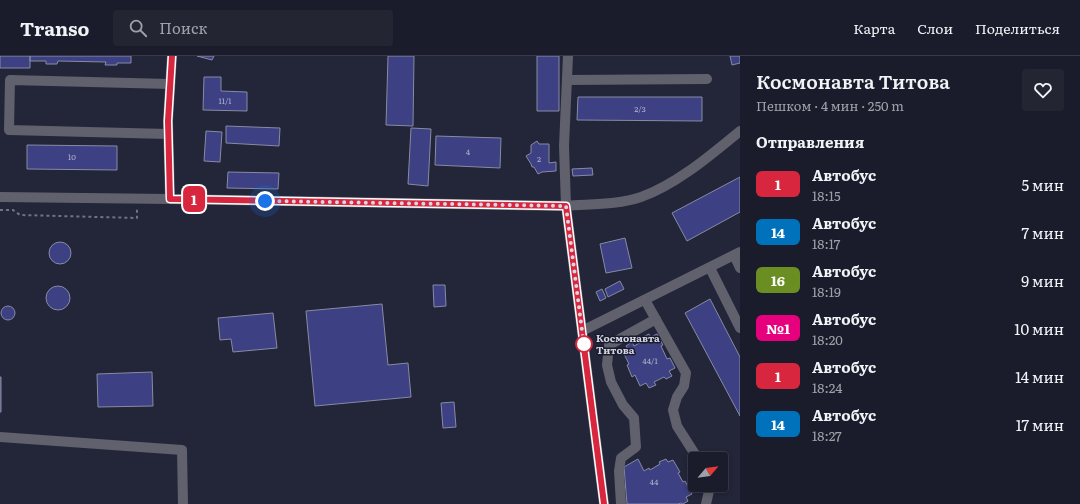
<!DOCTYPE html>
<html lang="ru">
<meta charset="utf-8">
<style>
:root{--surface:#1a1c2b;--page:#232533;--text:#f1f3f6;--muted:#9fa1a9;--line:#383a47}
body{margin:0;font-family:Literata,serif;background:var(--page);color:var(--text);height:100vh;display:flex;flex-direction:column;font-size:15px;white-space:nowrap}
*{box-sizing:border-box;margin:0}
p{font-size:13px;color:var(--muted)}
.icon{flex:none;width:22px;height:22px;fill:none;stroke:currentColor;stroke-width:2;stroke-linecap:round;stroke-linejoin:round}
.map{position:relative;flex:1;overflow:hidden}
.details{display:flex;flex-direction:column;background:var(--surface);width:340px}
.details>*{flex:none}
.badge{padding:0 8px;border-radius:6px;font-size:14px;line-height:26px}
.needle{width:26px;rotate:61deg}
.fabs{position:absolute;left:688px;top:396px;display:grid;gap:8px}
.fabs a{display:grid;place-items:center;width:40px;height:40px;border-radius:4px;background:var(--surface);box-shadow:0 2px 6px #0003,0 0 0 1px var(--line);font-size:20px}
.you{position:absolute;width:20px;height:20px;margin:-10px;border:3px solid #fff;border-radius:50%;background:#1a73e8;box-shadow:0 0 0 6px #1a73e833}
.map>.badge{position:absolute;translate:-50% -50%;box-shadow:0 0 0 2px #fff}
h2{padding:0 16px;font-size:15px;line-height:36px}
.round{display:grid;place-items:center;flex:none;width:42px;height:42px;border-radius:4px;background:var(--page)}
.overview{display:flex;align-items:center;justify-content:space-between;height:68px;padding:0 16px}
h1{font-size:19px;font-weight:600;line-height:30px}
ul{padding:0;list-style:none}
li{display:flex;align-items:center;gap:12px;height:48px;padding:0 16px}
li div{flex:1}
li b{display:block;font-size:15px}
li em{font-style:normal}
li .badge{min-width:44px;font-weight:700;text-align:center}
header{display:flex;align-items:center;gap:24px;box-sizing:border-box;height:56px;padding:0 20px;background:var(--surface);border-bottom:1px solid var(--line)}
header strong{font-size:19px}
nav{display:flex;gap:22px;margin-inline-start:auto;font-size:14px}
.search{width:280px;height:36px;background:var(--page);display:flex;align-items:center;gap:10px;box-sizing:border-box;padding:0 14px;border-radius:4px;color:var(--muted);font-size:15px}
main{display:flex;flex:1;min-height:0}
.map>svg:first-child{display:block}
.building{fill:#3d4082;stroke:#878ba3}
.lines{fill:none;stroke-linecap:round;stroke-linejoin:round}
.path{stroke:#717384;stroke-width:2;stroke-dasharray:3 3;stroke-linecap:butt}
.minor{stroke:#60616c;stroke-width:10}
.line-casing{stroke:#fff;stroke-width:9}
.line{stroke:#d7263d;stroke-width:6}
.walk{stroke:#d5d7e4;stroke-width:4;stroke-dasharray:0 7.2}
.stop-dot{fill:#fff;stroke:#d7263d;stroke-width:2}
.labels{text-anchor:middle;stroke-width:3;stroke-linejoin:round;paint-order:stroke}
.number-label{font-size:8px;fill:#afb1cc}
.stop-label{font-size:10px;font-weight:bold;fill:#d5d7e4;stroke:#1a1c2e;text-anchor:start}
</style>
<header>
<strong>Transo</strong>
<div class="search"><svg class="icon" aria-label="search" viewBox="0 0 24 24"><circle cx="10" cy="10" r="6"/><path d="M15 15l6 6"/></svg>Поиск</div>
<nav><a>Карта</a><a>Слои</a><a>Поделиться</a></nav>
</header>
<main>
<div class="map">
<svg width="740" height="448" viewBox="0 0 740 448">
<rect width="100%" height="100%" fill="#232539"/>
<path class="building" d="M0,0H30V12H0Z
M30,0H131V7H117V9H105L106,6L58,5L57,8H46V5H30Z
M197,0H214L212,4Z
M388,0H414L413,70L386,69Z
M537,0H559V55H537Z
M730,0H740V7L732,9Z
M204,21H221V35L247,36V55L203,54Z
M578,41H702V65L577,64Z
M226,70L280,72L279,90L226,87Z
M411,72L431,73L428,130L408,128Z
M206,75L222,76L220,106L204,105Z
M436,80L501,82L500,112L435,109Z
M537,85L539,88H549V107L556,106V115L542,116L538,118L534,111H532L531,108L526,100L531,97V89Z
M27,89L117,90V114L27,113Z
M592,112L593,119L573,120L572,113Z
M228,116L279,117L278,133L227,132Z
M740,121V156L687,185L672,157Z
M625,182L632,212L606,217L600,188Z
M49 197a11 11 0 1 1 22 0a11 11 0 1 1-22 0Z
M620,225L624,233L608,241L605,233Z
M433,229H445L446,250L434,251Z
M46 242a12 12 0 1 1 24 0a12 12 0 1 1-24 0Z
M602,233L606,242L600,245L596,236Z
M710,243L740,301V360L685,257Z
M382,248L388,309L408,307L411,341L315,350L306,255Z
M1 257a7 7 0 1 1 14 0a7 7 0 1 1-14 0Z
M273,257L277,292L233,296L231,283L220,284L218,262Z
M649,278L651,281L657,278L663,289L661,290L667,303L670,302L675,312L669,315L672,320L666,323L664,321L654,326L656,329L649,332L646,327L640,330L635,319L632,321L627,309L629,308L623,296L628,294L626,290L632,286L634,290L645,284L643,281Z
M152,316L153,350L98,351L97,318Z
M0,321H1V356H0Z
M454,346L456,371L443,372L441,347Z
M638,403L644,415L649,412L650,414L660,408L659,406L666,403L668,406L673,404L680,416L678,417L683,426L685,425L692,438L686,441L688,445L683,448L681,447L678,448H627L624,411Z"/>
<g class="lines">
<path class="path" d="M0,154H13L20,159L137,162V152"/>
<path class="minor" d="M172,0L168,65L170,143L566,150C590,148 618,149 641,141C676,129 712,98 740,75
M568,0L564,90L566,150L604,448
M567,24L707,23
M168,78L9,74L10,24L170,28
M0,141L170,143
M734,199L740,212
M710,212L740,272
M645,244L686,317L684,330L677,341L673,354L677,370L698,403
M582,275L740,196
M0,381L182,394L183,448
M621,448L619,415L621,402L636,391L634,362L623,349L611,326L607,309L609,289L656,263
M706,448L709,435L708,429"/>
</g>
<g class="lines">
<g class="line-casing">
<path id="line" d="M172,0L168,65L170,143L566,150L604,448"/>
</g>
<use href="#line" class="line"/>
<path class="walk" d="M265,145L566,150L584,290V288"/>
</g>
<circle class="stop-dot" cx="584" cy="288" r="8"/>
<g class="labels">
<g class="number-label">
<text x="225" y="48">11/1</text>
<text x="640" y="56">2/3</text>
<text x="468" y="99">4</text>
<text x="72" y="104">10</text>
<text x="539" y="106">2</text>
<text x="650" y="308">44/1</text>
<text x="654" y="429">44</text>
</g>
<g class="stop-label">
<text x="596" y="286">Космонавта<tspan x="596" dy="12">Титова</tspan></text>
</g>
</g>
</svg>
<div class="fabs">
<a><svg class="needle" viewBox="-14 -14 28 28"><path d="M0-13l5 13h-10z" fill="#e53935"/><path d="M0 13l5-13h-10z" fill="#9fa1a9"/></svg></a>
</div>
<div class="you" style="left:265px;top:145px"></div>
<b class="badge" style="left:194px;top:143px;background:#d7263d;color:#fff">1</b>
</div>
<section class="details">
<div class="overview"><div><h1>Космонавта Титова</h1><p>Пешком · 4 мин · 250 m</p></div><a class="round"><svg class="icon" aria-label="heart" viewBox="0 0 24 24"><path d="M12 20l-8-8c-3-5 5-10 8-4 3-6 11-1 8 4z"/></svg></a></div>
<h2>Отправления</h2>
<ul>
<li><span class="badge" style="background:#d7263d;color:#fff">1</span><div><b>Автобус</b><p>18:15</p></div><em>5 мин</em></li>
<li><span class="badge" style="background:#0072bc;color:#fff">14</span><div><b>Автобус</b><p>18:17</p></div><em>7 мин</em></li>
<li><span class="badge" style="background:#6b8e23;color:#fff">16</span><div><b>Автобус</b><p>18:19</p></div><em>9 мин</em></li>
<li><span class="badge" style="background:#e6007e;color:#fff">№1</span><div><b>Автобус</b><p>18:20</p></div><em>10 мин</em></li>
<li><span class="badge" style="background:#d7263d;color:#fff">1</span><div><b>Автобус</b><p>18:24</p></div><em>14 мин</em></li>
<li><span class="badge" style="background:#0072bc;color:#fff">14</span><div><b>Автобус</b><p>18:27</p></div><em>17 мин</em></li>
</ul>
</section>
</main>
